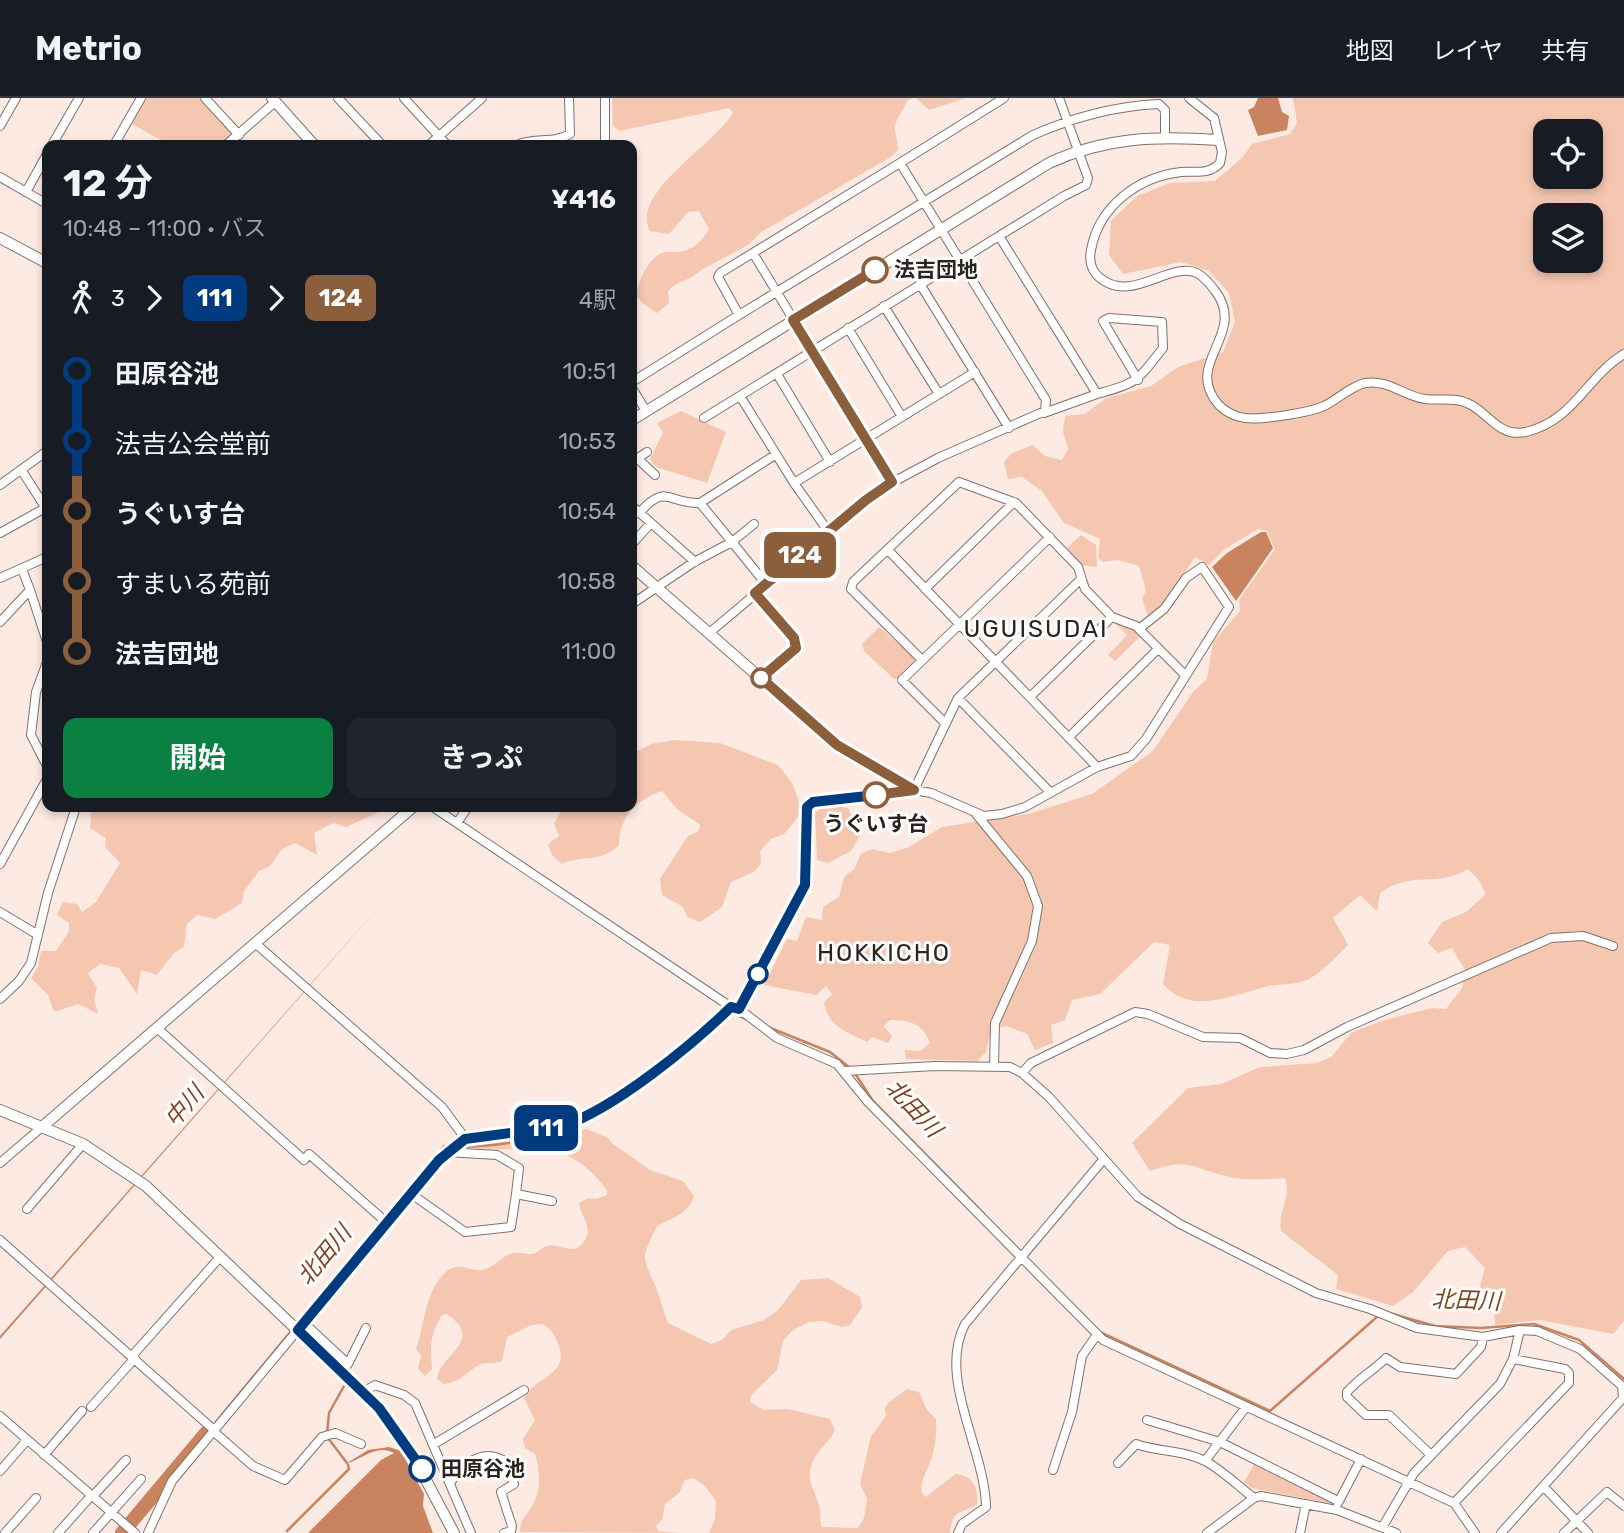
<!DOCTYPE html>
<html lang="ja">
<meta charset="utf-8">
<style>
:root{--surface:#171b24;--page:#20242c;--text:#f1f3f6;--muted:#9ea1a6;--line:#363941;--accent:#0b8043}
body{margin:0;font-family:Rubik,"Noto Sans JP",sans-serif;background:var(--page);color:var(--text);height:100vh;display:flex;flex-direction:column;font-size:26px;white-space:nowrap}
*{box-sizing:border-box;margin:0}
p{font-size:23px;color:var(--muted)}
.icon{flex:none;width:38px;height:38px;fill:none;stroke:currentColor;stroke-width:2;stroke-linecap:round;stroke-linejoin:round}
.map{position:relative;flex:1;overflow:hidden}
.sheet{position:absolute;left:42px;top:42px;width:595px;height:672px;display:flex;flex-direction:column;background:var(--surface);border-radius:14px;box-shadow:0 4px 10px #0003}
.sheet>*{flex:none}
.badge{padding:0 14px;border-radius:10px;font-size:24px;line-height:46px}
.controls{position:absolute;left:1533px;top:21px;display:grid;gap:14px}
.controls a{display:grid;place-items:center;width:70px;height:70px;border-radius:14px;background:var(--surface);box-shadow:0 4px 10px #0003;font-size:35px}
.map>.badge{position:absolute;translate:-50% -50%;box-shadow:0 0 0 4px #fff}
.legs{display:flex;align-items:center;gap:10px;height:77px;padding:0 21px;font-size:23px}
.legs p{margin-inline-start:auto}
.head{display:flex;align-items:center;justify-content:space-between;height:119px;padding:0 21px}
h1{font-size:38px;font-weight:700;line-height:52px}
.action{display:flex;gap:14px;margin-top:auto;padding:14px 21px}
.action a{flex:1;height:80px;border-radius:14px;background:var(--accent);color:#fff;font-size:28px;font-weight:700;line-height:80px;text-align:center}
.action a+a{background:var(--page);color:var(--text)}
ul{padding:0 21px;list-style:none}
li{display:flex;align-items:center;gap:24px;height:70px;font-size:26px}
li i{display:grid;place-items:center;width:10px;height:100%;margin:0 9px;background:currentColor}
li i::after{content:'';width:18px;height:18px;margin:-9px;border:5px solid;border-radius:50%;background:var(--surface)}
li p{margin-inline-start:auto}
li:first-child i{background:linear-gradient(#0000 50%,currentColor 0)}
li:last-child i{background:linear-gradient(currentColor 50%,#0000 0)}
header{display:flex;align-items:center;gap:42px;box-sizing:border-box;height:98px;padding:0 35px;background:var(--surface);border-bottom:2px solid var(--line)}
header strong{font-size:33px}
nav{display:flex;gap:38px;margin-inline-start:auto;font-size:24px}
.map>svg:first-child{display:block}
.green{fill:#f5c7b1;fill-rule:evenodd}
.water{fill:#ca835f}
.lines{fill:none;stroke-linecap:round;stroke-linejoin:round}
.stream{stroke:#ca835f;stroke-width:2.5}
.river{stroke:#ca835f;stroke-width:14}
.minor-casing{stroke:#80716a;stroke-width:10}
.tertiary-casing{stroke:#80716a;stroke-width:12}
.minor{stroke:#fff;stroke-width:8}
.tertiary{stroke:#fff;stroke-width:10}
.line-1-casing{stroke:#fff;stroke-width:16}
.line-2-casing{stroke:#fff;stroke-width:16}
.line-1{stroke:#003b80;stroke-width:10}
.line-2{stroke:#8b5e3c;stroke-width:10}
.stop-2-dot{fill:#fff;stroke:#8b5e3c;stroke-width:3.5}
.stop-1-dot{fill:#fff;stroke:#003b80;stroke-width:3.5}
.labels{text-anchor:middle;stroke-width:6;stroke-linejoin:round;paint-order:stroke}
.stop-label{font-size:21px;font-weight:bold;fill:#2a2421;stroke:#fff;text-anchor:start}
.water-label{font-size:23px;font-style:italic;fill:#85421b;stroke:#fff}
.quarter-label{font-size:24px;letter-spacing:2px;fill:#2a2421;stroke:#fff}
</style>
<header>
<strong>Metrio</strong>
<nav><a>地図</a><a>レイヤ</a><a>共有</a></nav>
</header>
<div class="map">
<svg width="1624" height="1435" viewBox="0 0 1624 1435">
<rect width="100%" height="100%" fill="#fdebe3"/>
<path class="green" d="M145,0H201L236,38L223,47H170L132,26Z
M612,0H913C904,3 907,6 902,13C889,35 897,28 898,52L891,59L761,134L748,147L701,172C692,182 677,182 668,193L669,205L657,215L642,205L636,197C638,184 649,159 662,155C667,153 674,155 679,154C692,152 703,143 709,131L699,113L688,114L669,136L650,133C629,96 717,44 733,15L729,10L619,33L613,27Z
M916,0H966L929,12Z
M1293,0H1624V1223L1613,1236L1540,1222L1495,1227L1494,1210L1476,1204L1485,1170L1465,1149L1448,1153L1413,1194L1393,1208L1336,1191L1338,1177L1281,1133C1277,1112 1292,1102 1285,1080C1267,1081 1248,1083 1230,1079C1193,1071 1190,1059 1150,1073L1132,1045L1188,990L1221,986L1260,969L1316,965L1331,959L1352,934L1388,921L1432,910L1446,911L1462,890L1465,872L1452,850L1438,855L1428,845L1442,824L1466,814L1486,796L1478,781L1468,771C1438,790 1411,772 1380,795L1377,813L1360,797L1333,820L1348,847C1335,860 1323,874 1307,882C1296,887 1281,886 1269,888C1233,896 1193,919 1163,886L1170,847L1154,844L1100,896L1072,902L1065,922L1051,927L1053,945L1035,952L1027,936L1006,928L991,931L986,954L977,963L906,961L905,952L920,953L930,945C923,925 909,922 890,922L884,928L892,938L888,945L872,939L867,944C847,934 828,929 824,905L832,896L826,888L816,897L764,887L787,841L797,843L806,819L822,822L823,809L839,799L844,779L854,771L861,756L872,751L890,755L909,749L942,729L1028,716L1092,696L1153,653L1193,594L1207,581L1213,544L1240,513L1239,502L1275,451L1267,433L1258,431L1225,451L1209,467L1195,459L1161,510L1148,519L1142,500L1146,493L1139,468L1118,462L1103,464L1098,460L1100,441L1064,425L1042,393L1022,379L1008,381L1004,364L1011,356L1032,347L1045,358L1062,362L1068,351L1063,334L1065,318L1085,316L1106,300L1151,288L1178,269L1223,254L1235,224L1229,195L1209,173L1181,164L1123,176L1109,157L1111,123L1137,98L1170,85L1215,83L1242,60L1252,46L1290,36L1297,25ZM1545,33H1591V79H1545ZM1545,117H1591V163H1545Z
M681,313L726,334L707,385L656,369L650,361L663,335L657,325Z
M1081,437L1096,447L1097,469L1082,467L1067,450Z
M1113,523L1135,530L1142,537L1115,563L1108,557L1127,537Z
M879,529L915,560L916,563L900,580L894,581L864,553L862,546Z
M675,642L720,645L778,667L792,685L799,704L798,719L784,736L771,741L760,753L761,766L754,774L731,784L722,809L700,824L687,819L683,809L662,797L660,781L688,738L699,733L700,727L677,711L662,693C636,702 619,719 619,747C597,767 585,755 562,766L552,757L548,746L559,738L554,726L563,709H632V656L651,646Z
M834,707L848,710L861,736L851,753L828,765L817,762L815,715L822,709Z
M95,709H381L377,715L346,729L333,725L314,735L317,757L295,745L282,751L270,768L259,773L244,793L242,805L215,821L197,817L187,826L184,849L174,855L157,877L141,872L137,896L119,870L100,866L88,875L97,890L94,901L98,916L78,906L54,914L48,897L31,880L38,869L41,853H56L69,833V825L57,817L63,804L77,806L82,814L96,804L120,765L105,749L106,740L90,730L91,714Z
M587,1031L607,1039L612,1045L650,1072L683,1083L694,1098C688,1117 673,1119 657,1128C642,1159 641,1156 655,1187C660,1199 663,1213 668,1225L711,1246L722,1242L731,1232L764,1222L779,1211L801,1182L828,1180L860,1199L862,1209L850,1227L842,1229L823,1223L809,1224L793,1232L783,1243L777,1272L751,1297L750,1304L764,1312L788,1311L830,1321L835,1332C830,1343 821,1349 815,1359C802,1384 816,1389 820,1412C821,1418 819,1423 822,1429L858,1430L864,1420L867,1401L860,1386L871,1338L886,1318L885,1310L889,1304L907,1291L919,1294L927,1312L936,1321C937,1336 935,1353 929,1367C925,1377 920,1384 922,1395L926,1399L955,1376C972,1377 979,1389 977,1406C960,1418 953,1409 950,1435H709L715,1421L716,1403L703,1386L693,1380L685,1382L679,1395L665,1406L662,1422L656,1428L658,1433L680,1435L520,1434C520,1422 526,1418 532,1408C542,1393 540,1373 535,1356L525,1350L523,1341L535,1322L524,1300C534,1279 569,1278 559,1248C555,1238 552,1231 542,1226L532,1227L507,1239L502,1263C495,1266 485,1264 479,1267C465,1275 461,1284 443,1286L437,1281C439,1257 486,1243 447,1216L442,1217C430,1236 430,1248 432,1271L425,1278L418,1271L421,1257L416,1251C425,1225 425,1191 447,1173C460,1163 470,1174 483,1172C494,1169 500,1160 510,1156C517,1153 524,1156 531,1156C538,1156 539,1151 545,1149C561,1142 575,1163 586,1140C592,1128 580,1116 579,1105L588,1100L596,1101L607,1097V1092C565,1038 539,1054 479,1051L470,1049L469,1044L568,1036Z
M1255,1365L1332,1401L1334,1406L1251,1390L1244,1384Z"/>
<path class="water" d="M1258,0H1278L1282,14L1289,18L1287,32L1258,38L1248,12L1254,9Z
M1261,434H1266L1273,450L1236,503L1212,469L1227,455Z
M391,795L0,1241V1238Z
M389,1349L401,1353L424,1396L423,1408L433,1435H308L381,1362L394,1355C377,1345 361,1362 347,1365L368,1352Z"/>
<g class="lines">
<path class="stream" d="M768,929L830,954L849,969
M713,931L732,915L746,921
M854,974L873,1003L984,1116
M457,1049C532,1048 593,1029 651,981
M385,1118L444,1048H450
M1382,1213L1435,1228L1481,1230L1534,1226L1579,1242L1624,1281
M296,1227L381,1123
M1102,1235L1270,1313L1378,1218
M216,1324L292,1232
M327,1336L329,1315L344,1288
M328,1340L347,1365
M287,1433L349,1371L348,1367"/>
<path class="river" d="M122,1435L206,1335"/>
<g class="minor-casing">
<path id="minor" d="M205,0L239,37
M338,0L382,47
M404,0L447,47
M605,0V47
M1189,0L1214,20L1222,54L1220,65C1209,77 1196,73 1181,74C1138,79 1099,108 1091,152C1089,162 1091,173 1100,180C1132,206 1169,163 1197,175C1204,179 1211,187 1216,194C1247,237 1183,265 1218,306C1224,313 1235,319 1245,320C1262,322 1308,315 1324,308C1337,302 1351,288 1365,285C1389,281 1403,298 1425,301C1439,303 1454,299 1467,305C1489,314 1498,340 1526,334C1575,322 1586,279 1624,256
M0,28L16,0
M52,47L79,0
M114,47L141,0
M226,47L275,4
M429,47L482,0
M517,47C533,39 554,46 570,36L569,0
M0,79L47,106
M26,94L47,56
M999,138L1097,296C1138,285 1136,284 1163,250L1162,224L1109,220L1103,223L1138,282
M753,155L892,384
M920,186L1009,330
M884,208L939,296
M739,217L1033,37C1074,19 1114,8 1159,6L1165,12V38
M848,230L902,319
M777,276L830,364
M632,284L739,217L718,179L720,175L900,65
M632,290L646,313
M740,298L794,385L975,274
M1044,315L1097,296
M704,320L1064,98L1086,87L1088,80L1059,0
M637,360L655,377
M632,364L647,354
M22,373L47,412
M794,385L828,433
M0,387L47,353
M700,405L732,444L754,426
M632,408L695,464
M639,415C667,384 667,406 700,405L775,357
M0,435L47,409
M632,446L651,425
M888,452L1097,669
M22,471L30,492
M0,480L47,459
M925,491L1014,404
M755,495L794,540L796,550L761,580
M632,506L694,464L732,444L766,486
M0,524L30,492L47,544
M709,535L882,390L938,360L1045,313L1046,302L900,65L1004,0
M922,562L851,491L853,484L959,384L1016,405L1078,469L1085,491L1112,519L1136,528L1185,577
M47,564L36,594L31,637L47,668
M1030,599L1112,519
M958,600L1050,694
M945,625L902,582L1050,439
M1070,638L1157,552
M914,692L958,600L1081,481
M433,709L731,909L739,911L777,940L837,966L868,1004L1103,1242L1454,1405L1475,1435
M976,716L1027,778L1038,808L1032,843L995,925L994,968
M457,725L468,709
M0,766L47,681
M0,814L38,837
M255,845L442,1009L465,1040
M0,901L19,883L31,865L48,795L76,709
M739,911L805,787L806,719L807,710L813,704L914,692L931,695L984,718L1002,716L1025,709L1097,669L1131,658L1146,641L1229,509L1202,469L1186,480L1164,511L1139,531
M157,930L304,1062L309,1056L386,1124
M845,973L935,968L1010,969L1022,975L1049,999L1138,1099L1180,1126L1316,1195L1370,1211L1417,1230L1483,1239L1520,1232L1537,1233L1580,1251L1622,1288L1623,1300L1501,1435
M1022,975L1031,965L1135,914L1148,916L1203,939L1240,940L1270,955L1287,956L1304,952L1347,929L1551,840L1583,838L1613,848
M446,1054L497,1057L519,1070L516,1096L552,1103
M0,1065L42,1029
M410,1095L465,1134L511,1129L516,1096
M27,1111L83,1046
M0,1142L214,1332
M304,1225L348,1266L366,1230
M132,1258L221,1158
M363,1294L375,1287L404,1297L415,1305L471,1435
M91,1309L135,1260
M0,1318L135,1435
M1147,1322L1220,1344L1338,1403
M213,1333L253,1368L285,1382L322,1339L335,1335L361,1346
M434,1346L524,1292
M44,1357L82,1313
M1431,1357L1389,1317H1366L1347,1299V1294C1359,1280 1373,1273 1386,1260L1400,1269L1456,1276L1481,1249L1483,1239
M1205,1363L1246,1309
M1118,1365L1136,1346C1158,1354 1184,1352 1205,1363C1222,1372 1238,1388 1254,1400
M1053,1372L1072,1314L1082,1258L1096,1238
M0,1373L27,1342
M450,1385C463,1365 484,1349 506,1364L514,1386L501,1394L512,1428L511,1433L504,1435
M1544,1389L1588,1435
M92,1399L126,1362
M1338,1405L1361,1361
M1454,1405L1569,1285V1275L1565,1271L1513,1261
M1383,1428L1414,1375L1500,1286L1513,1261L1520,1232
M5,1435L36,1400
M58,1435L91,1398
M93,1435L141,1381
M148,1435L172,1383L446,1054L459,1044L476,1038L563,1028C613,1011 693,947 731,909
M958,1435L962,1426L986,1409C985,1351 937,1280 965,1226L1103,1062
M1207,1435L1254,1400L1261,1398L1337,1412L1396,1435
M1300,1435L1306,1406
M1564,1435L1607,1394L1624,1408"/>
</g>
<g class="tertiary-casing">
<path id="tertiary" d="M272,0L314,47
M0,140L47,165
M632,322L1049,65C1105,39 1157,38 1218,42
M632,468L837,647L914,692
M0,1012L83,1046L146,1088L379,1310L408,1348L454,1435
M42,1029L413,709"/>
</g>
<use href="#minor" class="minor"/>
<use href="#tertiary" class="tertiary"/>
</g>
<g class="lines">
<g class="line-1-casing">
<path id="line-1" d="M422,1371L379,1310L298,1232L439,1062L465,1041L563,1028C615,1010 691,948 731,909L739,911L805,787L807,709L813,704L876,697"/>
</g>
<g class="line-2-casing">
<path id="line-2" d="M875,172L793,222L892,384L866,402L755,495L794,540L796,550L761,580L837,647L914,692L876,697"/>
</g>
<use href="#line-1" class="line-1"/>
<use href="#line-2" class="line-2"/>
</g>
<g class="stop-2-dot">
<circle cx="875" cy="172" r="12"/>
<circle cx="761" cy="580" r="9"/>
<circle cx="876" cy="697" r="12"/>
</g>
<g class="stop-1-dot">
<circle cx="758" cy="876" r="9"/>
<circle cx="422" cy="1371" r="12"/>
</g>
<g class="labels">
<g class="stop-label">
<text x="894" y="179">法吉団地</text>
<text x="876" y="733" text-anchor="middle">うぐいす台</text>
<text x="441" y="1378">田原谷池</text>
</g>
<g class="water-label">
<text transform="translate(184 1008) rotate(-49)" y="8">中川</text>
<text transform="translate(914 1010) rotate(47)" y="8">北田川</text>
<text transform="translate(324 1157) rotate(-50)" y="8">北田川</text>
<text transform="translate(1466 1202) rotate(2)" y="8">北田川</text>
</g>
<g class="quarter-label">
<text x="1036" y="539">UGUISUDAI</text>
<text x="884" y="863">HOKKICHO</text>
</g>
</g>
</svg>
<div class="controls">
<a><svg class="icon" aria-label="locate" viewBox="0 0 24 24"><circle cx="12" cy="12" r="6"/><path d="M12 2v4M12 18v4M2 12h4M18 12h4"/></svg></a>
<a><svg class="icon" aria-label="layers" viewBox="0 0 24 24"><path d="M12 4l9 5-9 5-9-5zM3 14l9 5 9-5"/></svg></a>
</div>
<b class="badge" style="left:546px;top:1030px;background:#003b80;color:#fff">111</b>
<b class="badge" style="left:800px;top:457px;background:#8b5e3c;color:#fff">124</b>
<section class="sheet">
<div class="head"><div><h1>12 分</h1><p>10:48 – 11:00 · バス</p></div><b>¥416</b></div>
<div class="legs"><svg class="icon" aria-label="walk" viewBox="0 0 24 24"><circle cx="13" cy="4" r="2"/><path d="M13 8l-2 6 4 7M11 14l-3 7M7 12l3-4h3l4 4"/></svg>3<svg class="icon" aria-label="forward" viewBox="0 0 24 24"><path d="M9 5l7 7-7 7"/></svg><b class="badge" style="background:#003b80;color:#fff">111</b><svg class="icon" aria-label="forward" viewBox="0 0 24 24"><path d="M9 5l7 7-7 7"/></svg><b class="badge" style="background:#8b5e3c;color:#fff">124</b><p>4駅</p></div>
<ul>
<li><i style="color:#003b80"></i><b>田原谷池</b><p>10:51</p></li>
<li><i style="color:#003b80"></i><span>法吉公会堂前</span><p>10:53</p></li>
<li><i style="color:#8b5e3c"></i><b>うぐいす台</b><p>10:54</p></li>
<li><i style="color:#8b5e3c"></i><span>すまいる苑前</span><p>10:58</p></li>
<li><i style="color:#8b5e3c"></i><b>法吉団地</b><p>11:00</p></li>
</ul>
<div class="action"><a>開始</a><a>きっぷ</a></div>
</section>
</div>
